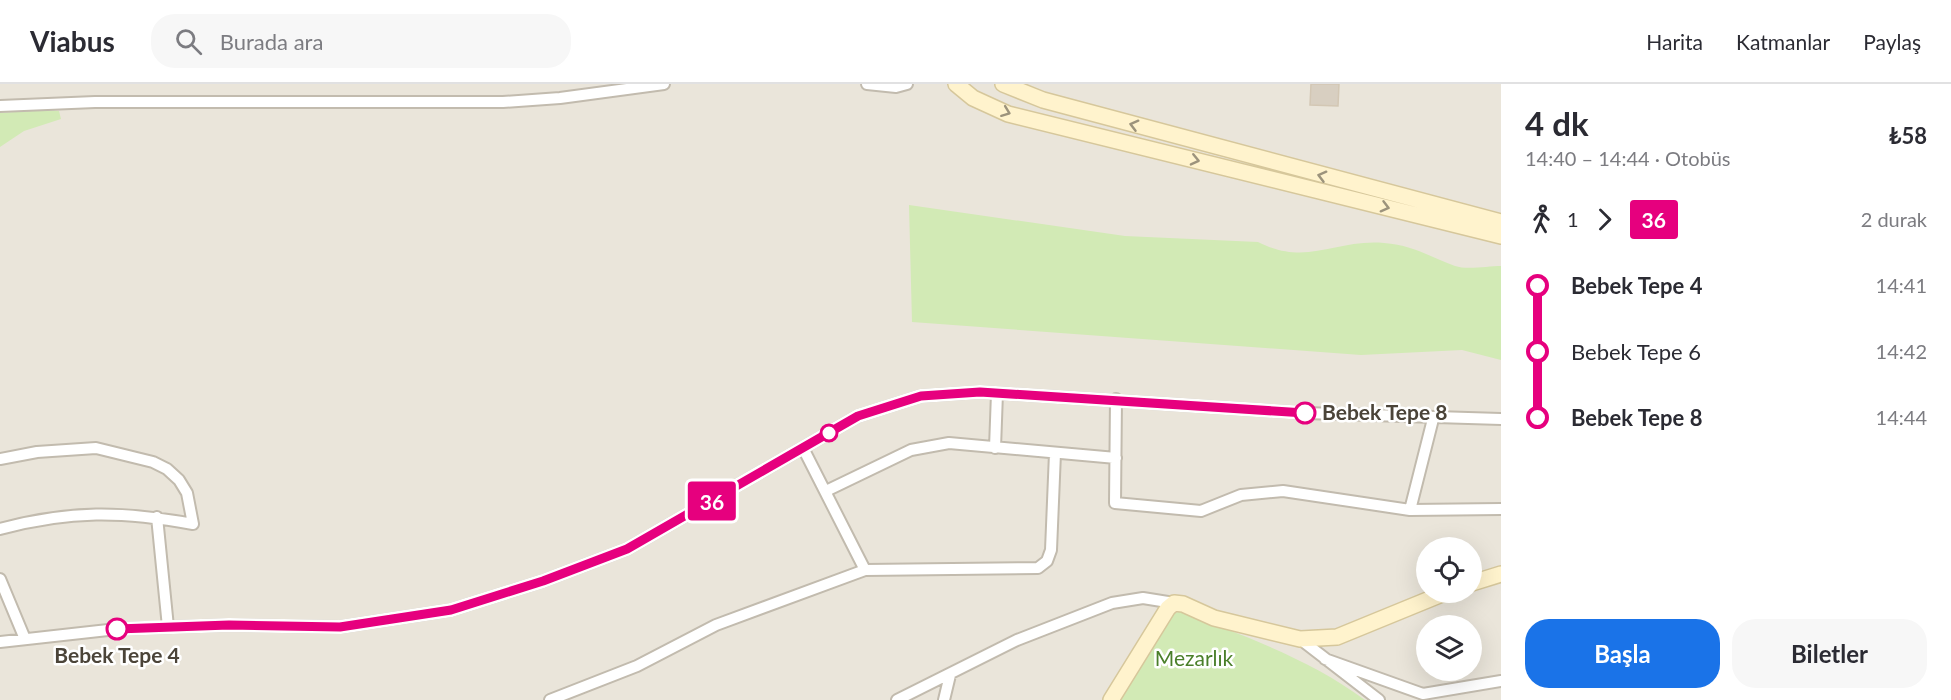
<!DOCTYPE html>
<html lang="tr">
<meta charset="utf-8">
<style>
:root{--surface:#fff;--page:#f7f7f7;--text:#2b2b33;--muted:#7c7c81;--line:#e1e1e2;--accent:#1a73e8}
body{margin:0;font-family:Lato,sans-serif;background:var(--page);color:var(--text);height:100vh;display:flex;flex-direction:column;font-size:22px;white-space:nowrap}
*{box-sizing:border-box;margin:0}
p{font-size:20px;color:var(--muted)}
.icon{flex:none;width:33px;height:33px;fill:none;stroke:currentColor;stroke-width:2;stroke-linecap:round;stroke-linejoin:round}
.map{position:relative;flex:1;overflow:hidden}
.side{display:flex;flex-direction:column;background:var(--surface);width:450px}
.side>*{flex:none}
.badge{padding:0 12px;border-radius:4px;font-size:21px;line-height:39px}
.fabs{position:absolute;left:1416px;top:453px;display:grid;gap:12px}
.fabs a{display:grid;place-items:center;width:66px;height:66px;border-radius:50%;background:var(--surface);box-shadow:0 6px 24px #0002;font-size:30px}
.map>.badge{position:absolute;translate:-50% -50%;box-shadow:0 0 0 3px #fff}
.legs{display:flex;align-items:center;gap:9px;height:66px;padding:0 24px;font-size:20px}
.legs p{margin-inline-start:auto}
.head{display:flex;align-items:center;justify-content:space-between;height:102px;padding:0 24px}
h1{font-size:33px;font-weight:700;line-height:45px}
.action{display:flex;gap:12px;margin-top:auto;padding:12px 24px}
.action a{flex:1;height:69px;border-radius:24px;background:var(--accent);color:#fff;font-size:24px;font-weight:700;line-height:69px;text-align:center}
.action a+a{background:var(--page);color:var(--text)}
ul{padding:0 24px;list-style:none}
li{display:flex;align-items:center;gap:21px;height:66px;font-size:22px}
li i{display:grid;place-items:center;width:9px;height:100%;margin:0 8px;background:currentColor}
li i::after{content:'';width:15px;height:15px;margin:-8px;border:4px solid;border-radius:50%;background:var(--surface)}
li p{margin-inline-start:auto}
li:first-child i{background:linear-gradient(#0000 50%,currentColor 0)}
li:last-child i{background:linear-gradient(currentColor 50%,#0000 0)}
header{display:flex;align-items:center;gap:36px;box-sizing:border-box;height:84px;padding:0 30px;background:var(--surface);border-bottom:2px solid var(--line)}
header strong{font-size:28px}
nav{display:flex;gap:33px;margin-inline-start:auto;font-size:21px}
.search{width:420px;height:54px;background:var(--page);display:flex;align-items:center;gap:15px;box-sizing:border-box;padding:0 21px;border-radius:24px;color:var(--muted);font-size:22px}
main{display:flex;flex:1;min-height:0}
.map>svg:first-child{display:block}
.residential{fill:#eae5da;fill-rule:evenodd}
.green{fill:#d2eab5}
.building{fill:#d8cfc1;stroke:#d3c7b4;stroke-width:1.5}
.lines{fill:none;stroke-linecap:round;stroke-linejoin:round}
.street-casing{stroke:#c2bbae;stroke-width:14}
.secondary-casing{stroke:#d6c79b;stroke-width:18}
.street{stroke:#fff;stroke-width:10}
.secondary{stroke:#fff3cd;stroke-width:15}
.oneway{stroke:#9c937c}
.line-1-casing{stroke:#fff;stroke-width:14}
.line-1{stroke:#e6007e;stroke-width:9}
.stop-1-dot{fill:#fff;stroke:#e6007e;stroke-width:3}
.labels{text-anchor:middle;stroke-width:5;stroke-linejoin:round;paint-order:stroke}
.stop-label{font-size:21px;font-weight:bold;fill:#4b4439;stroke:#fff;text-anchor:start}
.park-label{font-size:21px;fill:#4a7f2a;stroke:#fff}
</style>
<header>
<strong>Viabus</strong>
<div class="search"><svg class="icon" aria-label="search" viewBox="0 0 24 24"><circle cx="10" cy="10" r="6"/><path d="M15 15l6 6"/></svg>Burada ara</div>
<nav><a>Harita</a><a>Katmanlar</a><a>Paylaş</a></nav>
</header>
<main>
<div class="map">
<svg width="1501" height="616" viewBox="0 0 1501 616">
<rect width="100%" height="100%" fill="#f6f3ec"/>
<path class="residential" d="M0,0H1501V616H0ZM1426,464H1472V508H1426ZM1426,542H1472V586H1426Z"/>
<path class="green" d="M44,26L59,27L61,35L24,47L0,63V29Z
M909,121L1125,152L1258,158C1308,183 1334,155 1384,159C1413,161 1430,173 1455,182C1467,186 1488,182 1501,182V276L1462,266L1361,271L912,238Z
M1180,527C1244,552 1310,575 1365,616H1121L1172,531Z"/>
<path class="building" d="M1311,0H1339L1338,22L1310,21Z"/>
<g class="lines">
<g class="street-casing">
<path id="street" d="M867,0L896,3L907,0
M0,22L95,18H503L560,14L664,0
M1116,315L1115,419L1201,427L1241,411L1283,407L1410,426L1501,425
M803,364L865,486
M995,364L997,309
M0,375L37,368L96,364L153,378L167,385L179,396L187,409L193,440C122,427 70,426 0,445
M826,407L911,366L949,359L1116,374
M1410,426L1433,335
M157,433L168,543
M0,495L25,555
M1300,555L1379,616
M0,558L117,545L229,541L340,543L451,526L543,497L627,465L858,332L921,312L980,308L1305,329L1501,335
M1325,575L1423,610L1501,597
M550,616L637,582L716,541L865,486L1038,484L1047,477L1051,466L1055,369
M897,616L1017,556L1112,519L1143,514L1174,519
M944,616L950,591"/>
</g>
<g class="secondary-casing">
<path id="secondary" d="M956,0L973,14L1008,30L1501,152
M1003,0L1043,16L1501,138
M1472,499L1501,490
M1111,616L1168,524L1174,519L1183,520L1214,534L1300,555L1337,553L1447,508"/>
</g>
<use href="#street" class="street"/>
<use href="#secondary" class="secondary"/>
</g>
<defs><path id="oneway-chevron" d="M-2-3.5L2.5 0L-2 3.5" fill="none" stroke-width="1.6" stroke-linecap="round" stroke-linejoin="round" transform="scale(1.5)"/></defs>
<g class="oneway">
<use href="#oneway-chevron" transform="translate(1006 28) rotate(21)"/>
<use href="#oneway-chevron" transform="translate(1134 41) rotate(-165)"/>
<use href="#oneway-chevron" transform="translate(1195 76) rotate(13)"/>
<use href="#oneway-chevron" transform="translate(1322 92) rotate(-165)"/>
<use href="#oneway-chevron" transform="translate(1385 123) rotate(15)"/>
</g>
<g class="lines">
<g class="line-1-casing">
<path id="line-1" d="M117,545L229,541L340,543L451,526L543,497L627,465L858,332L921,312L980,308L1305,329"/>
</g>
<use href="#line-1" class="line-1"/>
</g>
<g class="stop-1-dot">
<circle cx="1305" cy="329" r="10"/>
<circle cx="829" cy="349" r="8"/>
<circle cx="117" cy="545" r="10"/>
</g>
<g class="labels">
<g class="stop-label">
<text x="1322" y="336">Bebek Tepe 8</text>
<text x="117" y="579" text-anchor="middle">Bebek Tepe 4</text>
</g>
<g class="park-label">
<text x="1194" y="582">Mezarlık</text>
</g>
</g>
</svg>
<div class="fabs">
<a><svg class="icon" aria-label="locate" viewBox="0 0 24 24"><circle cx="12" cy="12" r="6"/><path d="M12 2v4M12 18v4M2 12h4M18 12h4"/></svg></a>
<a><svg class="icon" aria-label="layers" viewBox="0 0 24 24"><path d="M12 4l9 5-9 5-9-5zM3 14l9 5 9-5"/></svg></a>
</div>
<b class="badge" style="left:712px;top:417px;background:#e6007e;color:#fff">36</b>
</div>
<section class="side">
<div class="head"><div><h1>4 dk</h1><p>14:40 – 14:44 · Otobüs</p></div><b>₺58</b></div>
<div class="legs"><svg class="icon" aria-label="walk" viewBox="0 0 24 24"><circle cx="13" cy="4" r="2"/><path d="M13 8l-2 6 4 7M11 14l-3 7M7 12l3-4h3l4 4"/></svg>1<svg class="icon" aria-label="forward" viewBox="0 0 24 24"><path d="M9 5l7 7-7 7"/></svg><b class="badge" style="background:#e6007e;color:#fff">36</b><p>2 durak</p></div>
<ul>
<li><i style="color:#e6007e"></i><b>Bebek Tepe 4</b><p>14:41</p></li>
<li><i style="color:#e6007e"></i><span>Bebek Tepe 6</span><p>14:42</p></li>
<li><i style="color:#e6007e"></i><b>Bebek Tepe 8</b><p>14:44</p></li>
</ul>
<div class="action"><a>Başla</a><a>Biletler</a></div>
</section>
</main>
